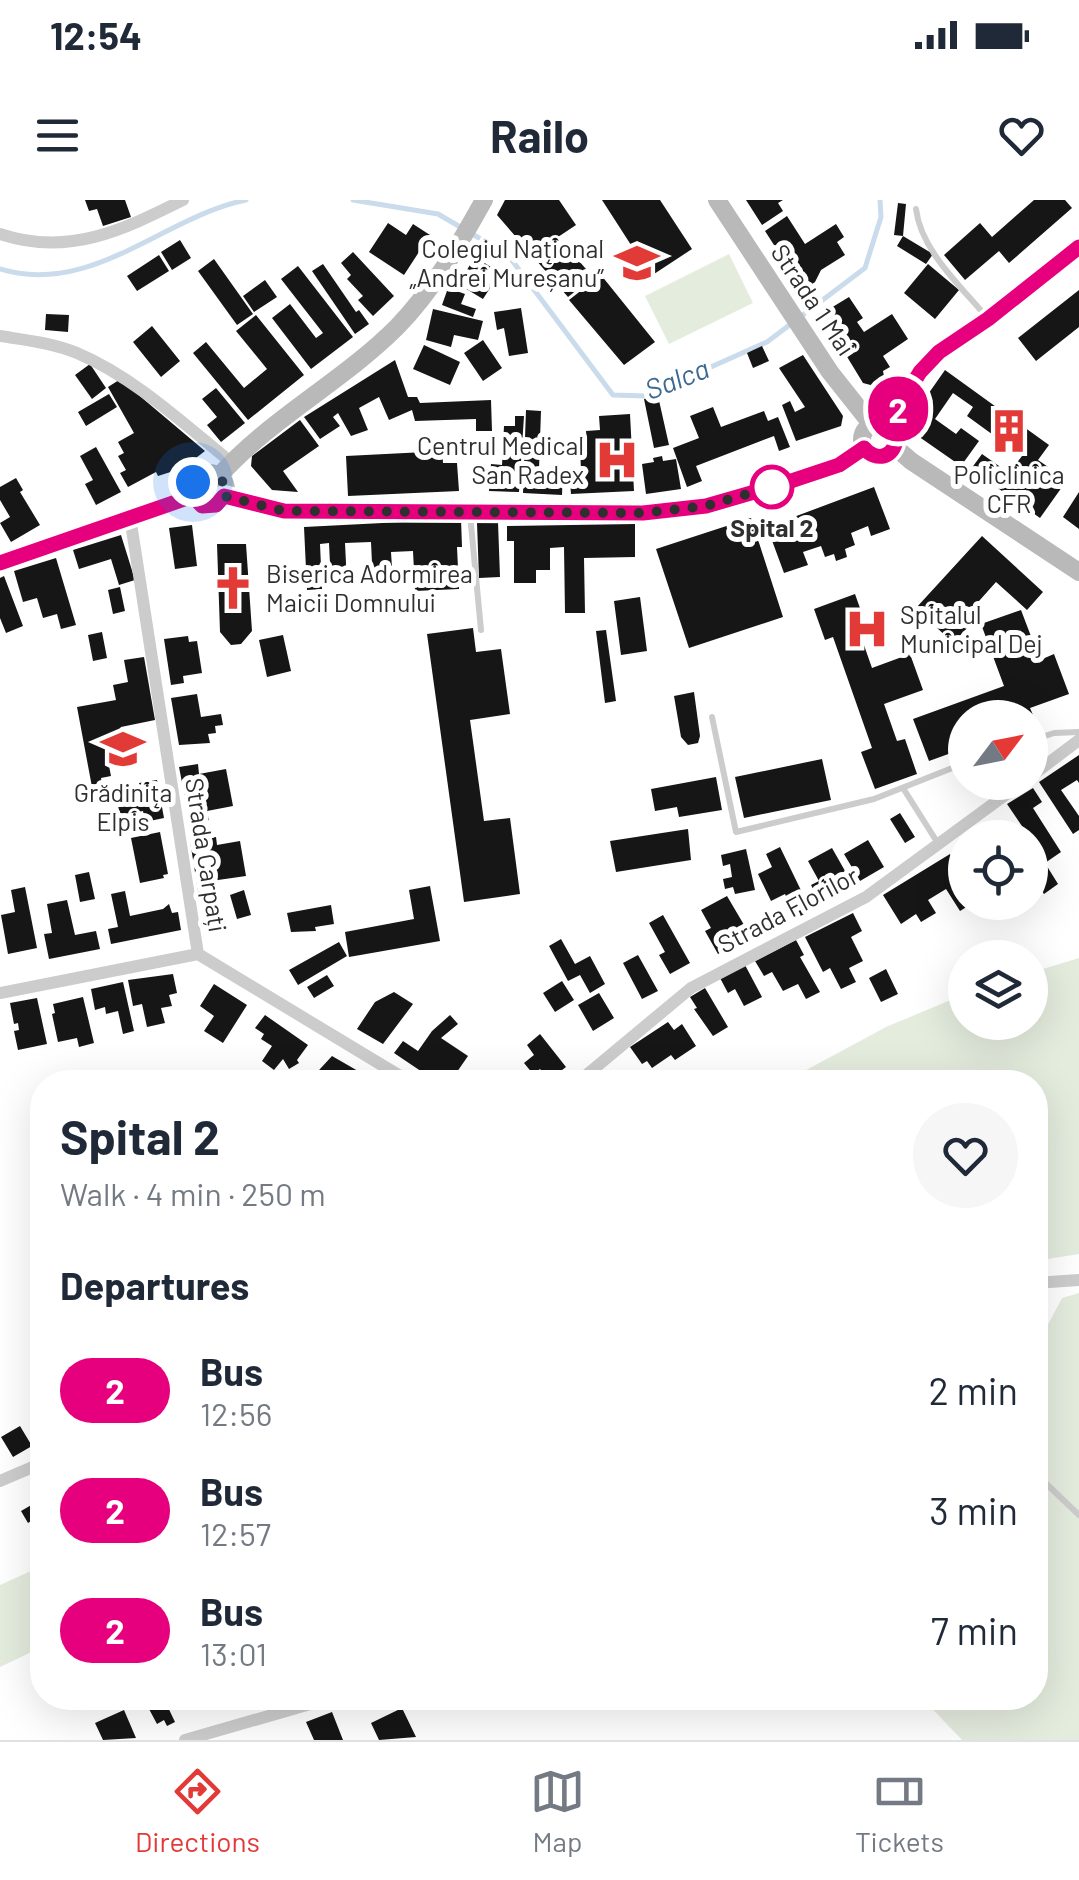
<!DOCTYPE html>
<meta charset="utf-8">
<style>
:root{--surface:#fff;--page:#f6f6f7;--text:#1f2937;--muted:#747a83;--line:#e0e1e3;--accent:#e13a37}
body{margin:0;font-family:Barlow,sans-serif;background:var(--page);color:var(--text);height:100vh;display:flex;flex-direction:column;font-size:38px;white-space:nowrap}
*{box-sizing:border-box;margin:0}
p{font-size:32px;color:var(--muted)}
.icon{flex:none;width:55px;height:55px;fill:none;stroke:currentColor;stroke-width:2;stroke-linecap:round;stroke-linejoin:round}
.map{position:relative;flex:1;overflow:hidden}
.side{position:absolute;left:30px;top:870px;width:1018px;height:640px;display:flex;flex-direction:column;background:var(--surface);border-radius:40px;box-shadow:0 10px 40px #0002}
.side>*{flex:none}
.badge{padding:0 20px;border-radius:32px;font-size:35px;line-height:65px}
.needle{width:65px;rotate:58deg}
.controls{position:absolute;left:948px;top:500px;display:grid;gap:20px}
.controls a{display:grid;place-items:center;width:100px;height:100px;border-radius:50%;background:var(--surface);box-shadow:0 10px 40px #0002;font-size:50px}
.you{position:absolute;width:50px;height:50px;margin:-25px;border:8px solid #fff;border-radius:50%;background:#1a73e8;box-shadow:0 0 0 15px #1a73e833}
.map>.badge{position:absolute;translate:-50% -50%;box-shadow:0 0 0 5px #fff}
h2{padding:0 30px;font-size:38px;line-height:90px}
.round{display:grid;place-items:center;flex:none;width:105px;height:105px;border-radius:52px;background:var(--page)}
.headline{display:flex;align-items:center;justify-content:space-between;height:170px;padding:0 30px}
h1{font-size:48px;font-weight:700;line-height:75px}
ul{padding:0;list-style:none}
li{display:flex;align-items:center;gap:30px;height:120px;padding:0 30px}
li div{flex:1}
li b{display:block;font-size:38px}
li em{font-style:normal}
li .badge{min-width:110px;font-weight:700;text-align:center}
.status{display:flex;justify-content:space-between;align-items:center;height:70px;padding:0 50px;background:var(--surface);direction:ltr}
.status svg{height:28px;fill:currentColor}
header{display:flex;justify-content:space-between;align-items:center;height:130px;padding:0 30px;background:var(--surface);font-size:45px;font-weight:700}
.tabs{display:flex;justify-content:space-around;align-items:center;height:140px;border-top:2px solid var(--line);background:var(--surface);font-size:28px;color:var(--muted)}
.tabs a{display:grid;justify-items:center;gap:5px}
.tabs .active{color:var(--accent)}
.map>svg:first-child{display:block}
.green{fill:#e4ecde}
.lines{fill:none;stroke-linecap:round;stroke-linejoin:round}
.stream{stroke:#cadbeb;stroke-width:5}
.building{fill:#161616}
.service{stroke:#ccc;stroke-width:6}
.minor{stroke:#ccc;stroke-width:12}
.tertiary{stroke:#ccc;stroke-width:15}
.secondary{stroke:#b9b9b9;stroke-width:18}
.line-casing{stroke:#fff;stroke-width:22}
.line{stroke:#e6007e;stroke-width:15}
.walk{stroke:#2f2f2f;stroke-width:10;stroke-dasharray:0 18}
.stop-dot{fill:#fff;stroke:#e6007e;stroke-width:5}
.labels{text-anchor:middle;stroke-width:10;stroke-linejoin:round;paint-order:stroke}
.poi-label{font-size:25px;fill:#2f2f2f;stroke:#fff;text-anchor:end}
.street-label{font-size:25px;fill:#2f2f2f;stroke:#fff}
.stop-label{font-size:25px;font-weight:bold;fill:#2f2f2f;stroke:#fff}
.water-label{font-size:28px;font-style:italic;fill:#3f6990;stroke:#fff}
</style>
<div class="status"><b>12:54</b><svg viewBox="0 0 49 12"><path d="M0 12V9h3v3zM5 12V6h3v6zM10 12V3h3v9zM15 12V0h3v12zM26 1h20v11H26zM47 4h2v5h-2z"/></svg></div>
<header><svg class="icon" aria-label="menu" viewBox="0 0 24 24"><path d="M4 6h16M4 12h16M4 18h16"/></svg>Railo<svg class="icon" aria-label="heart" viewBox="0 0 24 24"><path d="M12 20l-8-8c-3-5 5-10 8-4 3-6 11-1 8 4z"/></svg></header>
<div class="map">
<svg width="1079" height="1540" viewBox="0 0 1079 1540">
<rect width="100%" height="100%" fill="#fff"/>
<path class="green" d="M729,54L753,103L669,144L645,96Z
M1079,758V1054L1035,1061V882H784L886,827L965,794V822H1030V773Z
M1079,1093V1540H962L922,1498H1035V1149L1062,1098Z
M42,1366V1447L0,1467V1385Z"/>
<g class="lines">
<path class="stream" d="M353,0L438,14L508,55L613,195L646,196L767,142L865,68L881,17L880,0
M0,69C91,97 165,16 246,0"/>
</g>
<path class="building" d="M85,0H125L131,17L103,26L97,9L89,11Z
M505,0H559L576,25L558,37L593,77L568,97L497,15Z
M602,0H660L692,49L651,76Z
M746,0H783L778,3L783,11L762,25Z
M1034,0H1065L1072,8L1009,63L999,51L965,80L944,55L980,23L992,37Z
M898,3L906,4L903,36L894,35Z
M787,16L805,44L836,24L844,37L837,42L845,55L821,70L815,82L807,88L799,84L765,31Z
M388,23L406,35L413,24L430,35L404,75L369,52Z
M903,36L933,54L926,64L897,46Z
M180,40L191,58L172,70L161,52Z
M353,52L394,96L373,116L358,100L363,96L347,79L351,75L341,63Z
M159,55L169,71L137,91L127,76Z
M475,57L491,67L483,79L492,85L483,99L458,84Z
M214,59L253,114L237,125L198,71Z
M323,64L356,112L359,110L369,124L355,134L312,71Z
M928,64L959,90L935,119L904,93Z
M298,66L353,137L311,169L272,118L290,104L316,138L323,133L281,79Z
M601,75L655,142L624,165L569,100Z
M265,80L277,97L254,112L243,96Z
M448,88L465,94L461,104L476,109L473,117L442,105Z
M1079,90V127L1036,161L1018,138Z
M849,97L863,118L857,122L864,132L892,114L908,139L883,156L890,167L883,171L885,181L878,187L863,183L821,114Z
M521,108L528,153L509,156L504,128L497,130L494,112Z
M433,109L483,121L478,140L454,135L451,147L426,140Z
M46,114L69,115L68,132L45,130Z
M256,115L304,175L248,220L193,153L206,142L244,188L267,169L236,131Z
M152,126L180,161L161,177L133,142Z
M483,140L502,168L483,181L464,153Z
M424,145L460,162L450,185L413,169Z
M762,146L769,161L753,168L747,153Z
M803,155L843,216L841,226L796,241L782,205L790,201L795,212L805,207L779,168Z
M395,160L408,197H417L420,203L491,200L492,231H476V219L415,221L412,210L389,220L379,197L359,208L368,230L351,236L338,213L333,217L340,226L320,239L304,217Z
M90,164L106,188L92,199L75,175Z
M945,170L1049,245L1038,260L1067,280L1040,318L971,269L982,254L1009,273L1022,256L967,216L973,207L953,193L935,219L956,234L961,228L979,241L961,266L905,227Z
M119,180L135,192L205,251L183,268L158,276L156,272L128,287L120,273L126,270L118,256L124,253L118,242L134,233L108,187Z
M216,188L245,223L221,242L207,225L217,217L202,199Z
M109,194L117,207L86,226L78,212Z
M658,196L669,245L654,248L644,199Z
M713,207L721,227L764,211L768,221L778,217L790,247L779,251L774,236L696,266L702,281L687,287L673,248L699,238L690,216Z
M526,210L541,211L539,269L563,270L562,295L523,293Z
M630,214L634,291L571,294L569,271H581L580,244L587,243L586,231L600,230L599,216Z
M515,216H524L519,292L489,291L491,264L502,265L504,226H515Z
M300,220L319,246L283,271L298,292L272,290L251,266L252,256Z
M442,246L443,263H457L459,291L348,296L346,256L425,252V247Z
M96,247L121,292L96,305L85,284L93,280L80,256Z
M662,256L663,261L676,259L681,289L646,294L642,264L654,262L653,258Z
M16,278L23,290L20,292L40,325L11,342L0,323L10,317L0,300V287Z
M874,287L890,329L871,336L868,326L851,333L855,345L845,349L847,357L836,361L834,354L825,357L821,346L803,352L808,365L784,373L767,327Z
M1079,292V329L1063,317Z
M751,318L783,417L689,448L656,349Z
M461,319L462,347H457L459,389L415,391L413,351L391,352L393,384L373,385L371,342L345,343L347,384L331,385L329,343L320,344L322,389L307,390L304,327Z
M498,322L500,377L479,378L477,323Z
M635,324V357L584,358L585,413H565L564,347L550,348V370H536V383H514V341H507V326Z
M192,325L197,366L175,369L169,328Z
M121,335L135,380L119,385L111,359L79,369L73,350Z
M982,336L1043,392L1027,410L996,382L963,419L970,425L953,443L916,408Z
M217,344H246L252,431L241,444L231,445L220,432Z
M56,358L76,425L61,429L57,414L43,418L37,398L23,402L14,371Z
M4,376L23,426L6,433L0,418V378Z
M120,387L125,411L113,414L108,390Z
M855,394L866,425L858,428L872,468L910,454L923,490L884,504L897,541L905,539L917,574L875,589L861,552L872,548L833,437L825,440L814,409Z
M640,397L647,451L621,455L614,401Z
M1021,410L1040,460L1054,454L1069,494L1030,508L1036,522L1030,524V518H965V548L929,561L913,519L1004,486L981,424Z
M473,428L476,452L501,449L510,514L470,520L484,621L510,618L520,694L464,702L427,434Z
M606,430L616,501L605,503L596,431Z
M102,432L107,458L93,461L88,435Z
M283,435L291,471L267,477L259,440Z
M188,436L189,442L197,441L202,473L183,476L184,483L171,485L164,439Z
M144,457L155,520L121,527L114,536L116,543L105,545L111,576L101,578L102,586L92,587L77,507L116,500L113,485L128,482L124,460Z
M694,492L700,536L698,543L688,545L681,537L674,496Z
M197,494L201,517L221,514L223,525L215,526L216,533L208,534L210,543L179,545L171,498Z
M1079,555V583L1077,580L1061,590L1079,616V630L1073,634L1039,582Z
M822,559L831,600L744,618L735,577Z
M198,564L199,574L226,569L233,606L207,611L209,620L190,624L179,567Z
M716,577L722,610L679,617L677,607L655,611L651,589Z
M157,580L164,618L145,622L143,611L120,615L116,596L141,591L139,583Z
M1033,588L1042,602L1033,608L1061,652L1045,663L1058,684L1044,694L1030,673V638L1007,604Z
M900,613L915,637L905,643L890,619Z
M688,629L691,660L616,672L610,641Z
M160,632L168,674L163,675L164,678L140,683L131,638Z
M216,637L217,645L240,641L246,676L218,680L220,694L199,697L190,641Z
M868,640L884,667L860,681L844,654Z
M780,647L811,711L796,718L785,694L771,701L758,674L772,667L766,654Z
M832,648L853,685L821,703L811,685L819,681L808,661Z
M746,649L755,690L735,694L733,687L725,689L723,679L732,677L730,664L723,666L721,655Z
M950,654L961,672L951,678L968,706L960,711L946,689L928,700L936,713L921,722L916,714L901,724L883,695Z
M89,672L95,699L80,702L75,675Z
M430,686L440,741L349,757L345,732L414,719L409,690Z
M25,687L37,748L8,754L1,715L15,712L11,690Z
M244,690L251,715L237,719L230,695Z
M125,691L130,716L163,709L169,704L172,713L178,712L181,730L111,744L108,729L118,727L111,694Z
M727,696L750,735L718,754L705,731L711,728L701,710Z
M67,700L75,735L96,731L100,749L49,759L44,734L52,733L47,704Z
M331,705L334,724L315,727L316,731L291,732L287,713Z
M853,713L862,731L851,737L863,761L849,768L856,782L841,789L830,768L823,772L805,737Z
M663,715L690,763L670,774L659,755L665,752L649,723Z
M561,739L575,764L590,756L605,784L590,793L580,775L568,781L549,746Z
M796,740L804,755L800,757L820,792L806,799L798,784L783,791L772,772L764,776L755,761Z
M339,742L347,756L298,785L289,770Z
M638,755L658,791L642,799L623,763Z
M745,765L762,797L744,806L735,789L728,793L720,778Z
M886,769L898,794L881,802L869,778Z
M173,774L177,793L169,795L172,806L161,808L165,823L147,827L142,804L133,806L128,780Z
M327,775L334,786L314,798L307,787Z
M562,781L574,800L555,812L543,793Z
M123,782L134,831L123,834L118,811L106,814L105,807L95,810L91,789Z
M214,784L247,805L223,843L204,831L214,816L200,806Z
M705,788L728,827L713,836L694,809L697,808L690,797Z
M394,792L413,804L383,844L357,829L375,802Z
M599,793L614,818L593,831L578,805Z
M83,797L94,843L79,847L77,838L58,842L52,814L55,813L53,804Z
M37,798L47,844L18,850L14,831L19,830L18,823L14,824L10,803Z
M265,815L308,845L297,860L299,863L289,869L283,859L274,870L262,861L272,846L261,839L264,834L255,828Z
M450,815L458,824L441,838L468,856L450,882H437L394,853L403,841L418,851L432,831Z
M668,822L674,830L682,824L696,846L675,860L671,855L652,868L647,861L642,864L630,847Z
M540,834L566,867L549,880L540,869L533,874L524,863L534,855L527,845Z
M332,856L358,871L340,882H308Z
M1035,1096L1048,1106L1047,1116L1035,1136Z
M20,1226L32,1246L13,1257L1,1237Z
M40,1300L42,1314L28,1323L21,1311Z
M165,1501L175,1522L167,1526L164,1520L157,1524L149,1509Z
M402,1508L416,1537L379,1540L371,1523Z
M124,1510L136,1538L103,1540L95,1523Z
M332,1512L343,1540H314L306,1522Z"/>
<g class="lines">
<path class="service" d="M916,9C921,51 962,87 988,119
M470,314L481,430
M712,517L736,632L874,599L965,563
M1030,541L1054,533L1079,532
M903,588L939,645
M1035,1273L1079,1315"/>
<path class="minor" d="M0,34C68,57 123,30 183,0
M0,136C26,140 53,143 77,153C134,177 184,224 232,263
M130,317L198,754
M1030,577L1079,540
M198,754L410,882
M0,793L198,754
M578,882L691,788L866,697L1023,582
M1035,1083L1079,1080
M0,1281L42,1263
M185,1540L331,1498"/>
<path class="tertiary" d="M888,226L921,172L939,152L988,119L1079,47
M224,296L284,311L643,313L706,306L779,285L839,265L864,248"/>
<path class="secondary" d="M717,0L830,172L872,225
M862 240a17 17 0 1 1 34 0a17 17 0 1 1-34 0Z
M895,247L911,261L1079,372
M192 290a17 17 0 1 1 34 0a17 17 0 1 1-34 0Z
M219,276C271,218 342,182 397,127C433,90 459,45 484,0
M0,363L193,296"/>
</g>
<g class="lines">
<g class="line-casing">
<path id="line" d="M0,363L193,296L202,306L216,305L224,296L284,311L643,313L706,306L779,285L839,265L864,248C876,262 894,258 896,239L888,226L920,172L939,152L988,119L1079,47"/>
</g>
<use href="#line" class="line"/>
<path class="walk" d="M193,282L203,274L212,272L224,283V296L284,311L643,313L706,306L779,285L772,287"/>
</g>
<defs>
<g id="school-bare" transform="scale(3.45)"><path d="M0-5L7-2L0 1L-7-2ZM-4 1L0 2.5L4 1V4Q0 6-4 4Z" fill="#e13a37" stroke="#fff" stroke-width="2.5" paint-order="stroke"/></g>
<g id="building-bare" transform="scale(3.45)"><path d="M-4-6H4V6H1V3H-1V6H-4ZM-2.5-4.3h1.7v1.8h-1.7ZM.8-4.3h1.7v1.8H.8ZM-2.5-1h1.7V.8h-1.7ZM.8-1h1.7V.8H.8Z" fill="#e13a37" stroke="#fff" stroke-width="2.5" paint-order="stroke"/></g>
<g id="hospital-bare" transform="scale(3.45)"><path d="M-5-5h3v3.5h4V-5h3V5h-3V1.5h-4V5h-3Z" fill="#e13a37" stroke="#fff" stroke-width="2.5" paint-order="stroke"/></g>
<g id="church-bare" transform="scale(3.45)"><path d="M-1.2-6h2.4v3.5h3.3v2.4h-3.3V6h-2.4V-.1h-3.3v-2.4h3.3Z" fill="#e13a37" stroke="#fff" stroke-width="2.5" paint-order="stroke"/></g>
</defs>
<g fill-rule="evenodd">
<use href="#school-bare" x="637" y="63"/>
<use href="#building-bare" x="1009" y="231"/>
<use href="#hospital-bare" x="617" y="260"/>
<use href="#church-bare" x="233" y="388"/>
<use href="#hospital-bare" x="867" y="429"/>
<use href="#school-bare" x="123" y="549"/>
</g>
<circle class="stop-dot" cx="772" cy="287" r="20"/>
<g class="labels">
<g class="poi-label">
<text x="604" y="58">Colegiul Național<tspan x="604" dy="29">„Andrei Mureșanu”</tspan></text>
<text x="584" y="255">Centrul Medical<tspan x="584" dy="29">San Radex</tspan></text>
<text x="1009" y="284" text-anchor="middle">Policlinica<tspan x="1009" dy="29">CFR</tspan></text>
<text x="266" y="383" text-anchor="start">Biserica Adormirea<tspan x="266" dy="29">Maicii Domnului</tspan></text>
<text x="900" y="424" text-anchor="start">Spitalul<tspan x="900" dy="29">Municipal Dej</tspan></text>
<text x="123" y="602" text-anchor="middle">Grădinița<tspan x="123" dy="29">Elpis</tspan></text>
</g>
<g class="street-label">
<text transform="translate(813 100) rotate(56)" y="9">Strada 1 Mai</text>
<text transform="translate(206 655) rotate(81)" y="9">Strada Carpați</text>
<text transform="translate(788 710) rotate(-28)" y="9">Strada Florilor</text>
</g>
<g class="stop-label">
<text x="772" y="337">Spital 2</text>
</g>
<g class="water-label">
<text transform="translate(677 179) rotate(-21)" y="10">Salca</text>
</g>
</g>
</svg>
<div class="controls">
<a><svg class="needle" viewBox="-14 -14 28 28"><path d="M0-13l5 13h-10z" fill="#e53935"/><path d="M0 13l5-13h-10z" fill="#747a83"/></svg></a>
<a><svg class="icon" aria-label="locate" viewBox="0 0 24 24"><circle cx="12" cy="12" r="6"/><path d="M12 2v4M12 18v4M2 12h4M18 12h4"/></svg></a>
<a><svg class="icon" aria-label="layers" viewBox="0 0 24 24"><path d="M12 4l9 5-9 5-9-5zM3 14l9 5 9-5"/></svg></a>
</div>
<div class="you" style="left:193px;top:282px"></div>
<b class="badge" style="left:898px;top:209px;background:#e6007e;color:#fff">2</b>
<section class="side">
<div class="headline"><div><h1>Spital 2</h1><p>Walk · 4 min · 250 m</p></div><a class="round"><svg class="icon" aria-label="heart" viewBox="0 0 24 24"><path d="M12 20l-8-8c-3-5 5-10 8-4 3-6 11-1 8 4z"/></svg></a></div>
<h2>Departures</h2>
<ul>
<li><span class="badge" style="background:#e6007e;color:#fff">2</span><div><b>Bus</b><p>12:56</p></div><em>2 min</em></li>
<li><span class="badge" style="background:#e6007e;color:#fff">2</span><div><b>Bus</b><p>12:57</p></div><em>3 min</em></li>
<li><span class="badge" style="background:#e6007e;color:#fff">2</span><div><b>Bus</b><p>13:01</p></div><em>7 min</em></li>
</ul>
</section>
</div>
<nav class="tabs">
<a class="active"><svg class="icon" aria-label="directions" viewBox="0 0 24 24"><path d="M12 3l9 9-9 9-9-9zM9 14v-3h6M13 9l2 2-2 2"/></svg>Directions</a>
<a><svg class="icon" aria-label="map" viewBox="0 0 24 24"><path d="M3 6l6-2 6 2 6-2v14l-6 2-6-2-6 2zM9 4v14M15 6v14"/></svg>Map</a>
<a><svg class="icon" aria-label="tickets" viewBox="0 0 24 24"><path d="M3 7h18v10H3zM15 7v10"/></svg>Tickets</a>
</nav>
